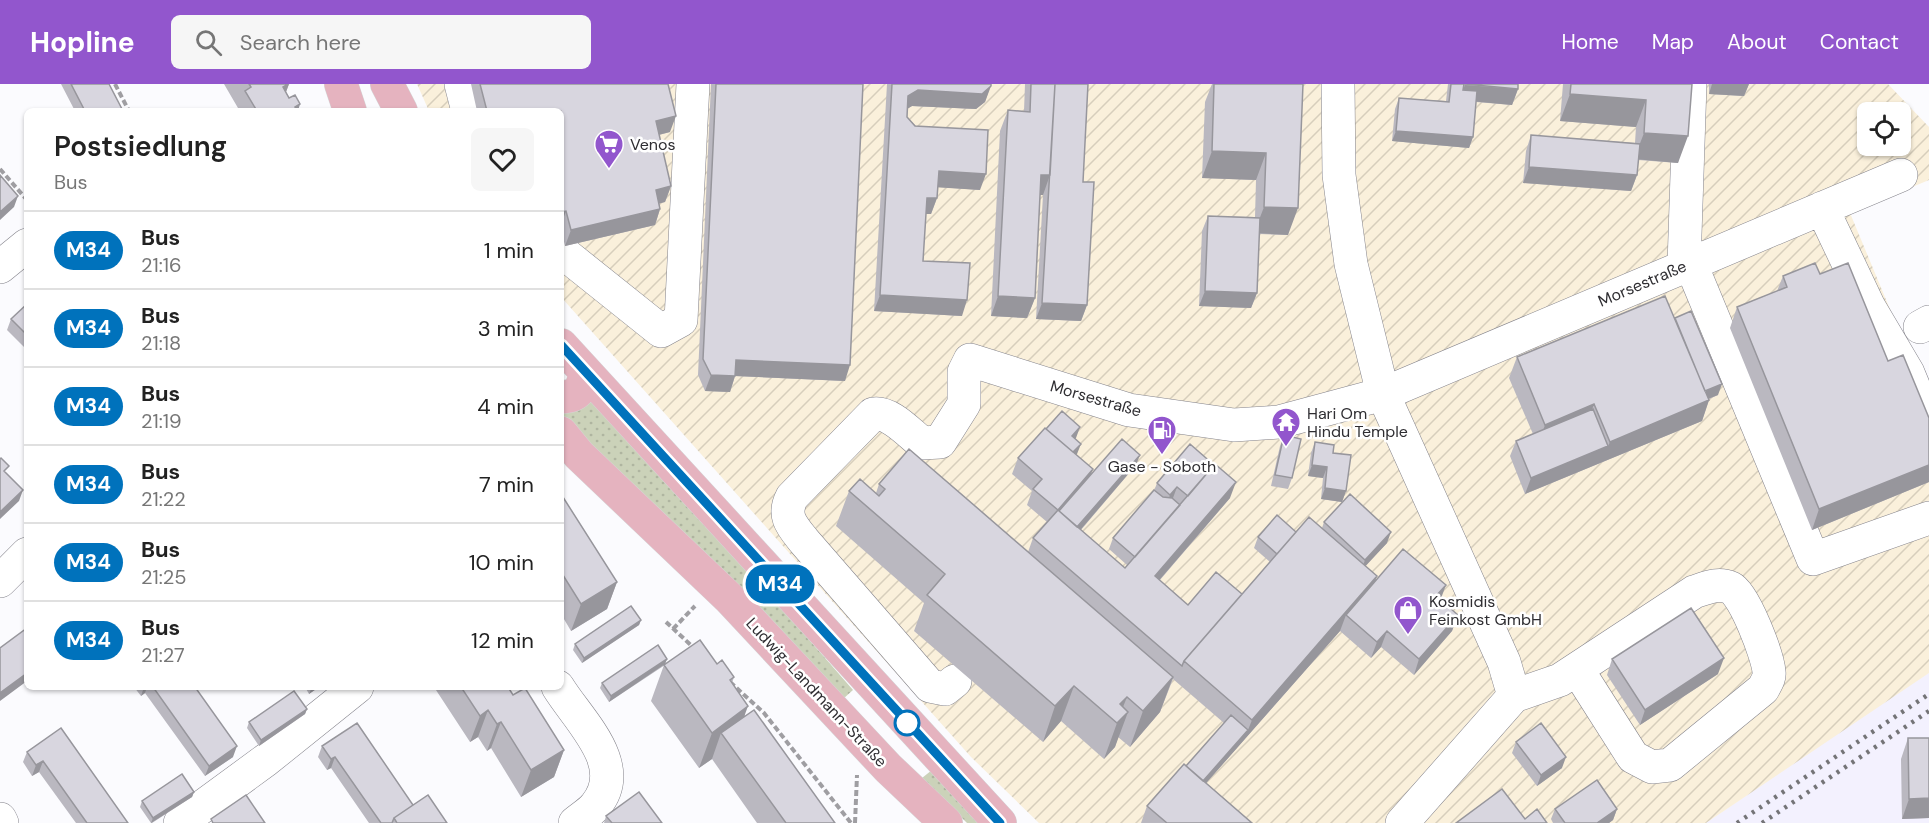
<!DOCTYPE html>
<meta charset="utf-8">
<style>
:root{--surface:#fff;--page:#f6f6f6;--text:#222;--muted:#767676;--line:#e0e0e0;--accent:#9256cd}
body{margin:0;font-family:"DM Sans",sans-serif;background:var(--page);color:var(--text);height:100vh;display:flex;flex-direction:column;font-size:22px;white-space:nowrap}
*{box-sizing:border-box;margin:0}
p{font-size:20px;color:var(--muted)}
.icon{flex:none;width:33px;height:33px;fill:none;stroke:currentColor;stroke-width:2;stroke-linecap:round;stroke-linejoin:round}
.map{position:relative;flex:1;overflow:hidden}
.sheet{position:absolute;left:24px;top:24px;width:540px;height:582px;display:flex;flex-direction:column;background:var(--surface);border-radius:9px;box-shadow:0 2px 4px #0004}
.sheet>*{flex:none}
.badge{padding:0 12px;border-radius:20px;font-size:21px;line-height:39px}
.tools{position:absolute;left:1857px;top:18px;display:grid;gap:12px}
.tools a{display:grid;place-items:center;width:54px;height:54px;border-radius:9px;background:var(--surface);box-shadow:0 2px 4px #0004;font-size:30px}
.map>.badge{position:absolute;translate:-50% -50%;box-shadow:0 0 0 3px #fff}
.round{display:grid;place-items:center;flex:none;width:63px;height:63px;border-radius:9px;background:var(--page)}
.overview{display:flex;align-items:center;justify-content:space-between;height:102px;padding:0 30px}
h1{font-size:28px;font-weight:600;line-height:45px}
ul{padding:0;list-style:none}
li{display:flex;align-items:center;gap:18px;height:78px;padding:0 30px;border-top:2px solid var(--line)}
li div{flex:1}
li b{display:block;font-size:22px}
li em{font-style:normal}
li .badge{min-width:66px;font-weight:700;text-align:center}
header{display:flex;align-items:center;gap:36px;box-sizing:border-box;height:84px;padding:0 30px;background:var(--accent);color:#fff}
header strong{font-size:28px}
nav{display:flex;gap:33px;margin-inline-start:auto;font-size:21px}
.search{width:420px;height:54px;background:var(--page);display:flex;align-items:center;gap:15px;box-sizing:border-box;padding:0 21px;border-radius:9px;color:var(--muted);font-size:22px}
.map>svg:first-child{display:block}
.built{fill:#f3f1fe}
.industrial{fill:url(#industrial-furrows);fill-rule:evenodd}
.grass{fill:url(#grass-dots)}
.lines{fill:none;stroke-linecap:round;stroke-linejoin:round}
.minor-casing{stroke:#84838b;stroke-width:34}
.major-casing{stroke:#d5d5d6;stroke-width:34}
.path{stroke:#9f9ea2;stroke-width:4;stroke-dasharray:6 3;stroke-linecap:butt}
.minor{stroke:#fff;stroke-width:33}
.major{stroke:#e5b3bf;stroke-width:33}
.rail{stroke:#747477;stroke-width:4.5;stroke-dasharray:3 6;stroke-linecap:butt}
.wall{fill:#bab8c0}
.shaded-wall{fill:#97969c}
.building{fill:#d8d6df;stroke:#97969c;stroke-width:1.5}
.line-casing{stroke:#fff;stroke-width:14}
.line{stroke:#0072bc;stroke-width:9}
.stop-dot{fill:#fff;stroke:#0072bc;stroke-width:3}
.labels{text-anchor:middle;stroke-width:5;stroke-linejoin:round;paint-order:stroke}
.poi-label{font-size:16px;fill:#2f2e32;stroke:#fff;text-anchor:start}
.street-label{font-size:16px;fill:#2f2e32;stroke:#fff}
</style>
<header>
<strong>Hopline</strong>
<div class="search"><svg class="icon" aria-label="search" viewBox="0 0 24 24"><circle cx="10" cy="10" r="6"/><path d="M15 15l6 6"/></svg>Search here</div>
<nav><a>Home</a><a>Map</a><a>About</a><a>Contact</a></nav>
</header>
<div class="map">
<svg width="1929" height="739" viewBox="0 0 1929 739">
<defs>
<pattern id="industrial-furrows" width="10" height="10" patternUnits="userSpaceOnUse" patternTransform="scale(1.5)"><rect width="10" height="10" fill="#faf0db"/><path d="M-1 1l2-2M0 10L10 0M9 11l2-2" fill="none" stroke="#d7cebc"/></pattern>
<pattern id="grass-dots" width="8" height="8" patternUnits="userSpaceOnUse" patternTransform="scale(1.5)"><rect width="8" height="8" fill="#cbd2b9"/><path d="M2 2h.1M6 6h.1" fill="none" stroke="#afb5a0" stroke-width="1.8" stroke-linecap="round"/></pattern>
</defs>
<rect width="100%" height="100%" fill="#fbfbfe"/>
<path class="built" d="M1929,589V739H1706L1914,597Z"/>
<path class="industrial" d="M417,0H1888L1929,43V96L1850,129L1929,319V589L1706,739H1039L971,673L561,213V27H429ZM1868,28H1900V62H1868Z"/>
<path class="grass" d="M590,305L853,606L843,615L561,332V325Z
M932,686L983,739H967L922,694Z"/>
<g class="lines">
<g class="minor-casing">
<path id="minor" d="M461,0L468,27
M1338,0L1339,91L1351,180L1383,310L1504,578L1514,612
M1822,124L1869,223L1908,289L1929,340
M561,167L661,247L681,236L693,0
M1690,178L1813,475L1929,434
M1684,181L1690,0
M0,183L27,161
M1920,243L1929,238
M0,497L27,470
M955,597L945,605L930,602L804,457C792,442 782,432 792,413L873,330C890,327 909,349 922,359L940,358L964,320V288L970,276L1129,326L1234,341L1279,338L1383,310L1901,91
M558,603C578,636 629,681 596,721C591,728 582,733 575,739
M0,735L2,739
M180,739L266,676L357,603
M1402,739L1514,612L1560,596L1694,508C1706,504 1718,498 1731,504C1744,510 1768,572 1769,588C1770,594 1766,599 1763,605L1670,681L1652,683L1633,673L1577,585"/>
</g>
<g class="major-casing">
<path id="major" d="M341,0L350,27
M387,0L401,27
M561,261L1000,739
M561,313C579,313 585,302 584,286
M561,349L579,371L729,514L888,684L946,739"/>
</g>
<path class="path" d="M115,0L129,27
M0,85L27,116
M666,538L694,564
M673,545L695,522
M730,598L764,629L851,739
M855,739L857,691"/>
<use href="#minor" class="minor"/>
<use href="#major" class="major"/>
<path class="rail" d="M1737,739L1929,610
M1762,739L1929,627"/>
</g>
<path class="wall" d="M61,0H109L123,27H75Z
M224,0H289L286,8L298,27H237L238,24Z
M471,0H668L670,48L659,51L671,102L665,118L659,119L660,125L655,141L565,162L561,145V27H477Z
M711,0H863L845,297L735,292L730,308L705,307L698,291Z
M887,0H991L985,18L976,25L912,22L907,25V33L980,106L938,103L937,114L931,130H926L923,177L962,232L874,227Z
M1025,0H1088L1083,98L1087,221L1081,237L1036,235L1043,111H1040L1035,214L1027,234L991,232L1000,47L1008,26L1024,27Z
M1212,0H1303L1288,151L1259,150L1257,209L1251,224L1199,222L1202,147L1208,132L1255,133L1256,96L1202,94L1205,18Z
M1448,0H1518V5L1512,21L1476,18L1473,53L1469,64L1392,57L1395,25L1399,14L1446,17Z
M1563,0H1692L1678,79L1638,76L1637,91L1631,107L1523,99L1526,67L1531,51L1635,59L1636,43L1560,37Z
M1709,0H1749L1744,12L1709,10Z
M1820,190L1888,277L1929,334V398L1812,446L1730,244L1737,223L1777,207L1783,192Z
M27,220V266L7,246L11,235Z
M1675,234L1718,311L1709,315V316L1702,337L1525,410L1510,372L1516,357L1533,350L1509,294L1517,273Z
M1046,345L1076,354L1075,355L1076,371L1091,390L1136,381L1081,446L1125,484L1127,481L1109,465L1113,454L1154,407L1157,399L1230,414L1160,496L1188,521L1242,510L1270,478L1254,464L1258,453L1322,444L1324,438L1387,459L1365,482L1376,496L1440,516L1458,531L1452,547L1414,591L1381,563L1371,574L1340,547L1206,699L1252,739H1141L1147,722L1186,682L1224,639L1173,595L1160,628L1130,663L1118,653L1115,663L1104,675L1061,637L1043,658L914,547L924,519L836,442L849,407L876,409L879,400L1028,468L1033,454L1047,438L1027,421L1032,407L1012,390L1018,374Z
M1284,351L1292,394L1288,405L1271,402L1280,362Z
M1315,358L1333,369L1346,407L1342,418L1321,415L1323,394L1308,392L1311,369Z
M561,410L617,498L607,525L571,547L561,530Z
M641,536L639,541L582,579L573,566L575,560Z
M667,575L665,580H717L734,593L732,599L745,632L835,739H757L712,675L699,684L651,617L664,581H665L609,618L600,604L602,599Z
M1612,575L1718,590L1640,641L1607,591Z
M134,603H195L233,673L205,692L145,609L141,612Z
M305,603H319L309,610Z
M434,603H508L513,611L564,666L554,693L521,713L491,664L487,667L478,653L470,658Z
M307,625L305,630L259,662L247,644L249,638Z
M61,644L128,739H76L39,688L32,692L23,678L27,668Z
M1908,654L1929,734L1902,735L1901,675Z
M1516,658L1562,684L1537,702L1512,669Z
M322,662L413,721L447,739H369L331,684L327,686L318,673Z
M194,708L192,713L152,739H151L140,723L142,717Z
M1555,725H1617L1613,736L1609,739H1553L1551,735Z
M606,732L662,739H604Z"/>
<path class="shaded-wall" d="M289,0L279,26L283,3Z
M1712,0H1749L1744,12L1709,10Z
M1465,1L1518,5L1512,21L1459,16Z
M991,2L985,18L976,25L912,22L902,28L908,12L918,6Z
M1570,10L1646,16L1636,43L1560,37Z
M300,20L298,27H293L295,23Z
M676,32L670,48L650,53L656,37Z
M1396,47L1473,53L1469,64L1392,57Z
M1644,49L1688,52L1678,79L1634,75Z
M1212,67L1266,69L1256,96L1202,94Z
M1529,83L1637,91L1631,107L1523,99Z
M939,87L986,90L980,106L933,103Z
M1041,91H1050L1043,111H1034Z
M671,102L665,118L650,122L656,106Z
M18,112L14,123L0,136V128Z
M927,114H937L931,130H921Z
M1264,123L1298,124L1288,151L1254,149Z
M660,125L655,141L565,162L571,146Z
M566,127L561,141V128Z
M1205,207L1257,209L1251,224L1199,222Z
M880,211L967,216L962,232L874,227Z
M998,212L1035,214L1027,234L991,232Z
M1042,219L1087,221L1081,237L1036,235Z
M736,276L850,281L845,297L735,292L730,308L705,307L711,291Z
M1722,300L1718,311L1695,320L1699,310Z
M1709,316L1702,337L1525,410L1531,394L1608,362L1610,358Z
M1594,320L1587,340L1538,361L1545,341Z
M1080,343L1076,354L1068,363L1072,352Z
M1081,360L1077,370L1066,383L1070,372Z
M1140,371L1136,381L1070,458L1074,447Z
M1312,381L1327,383L1323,394L1308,392Z
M1929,381V398L1812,446L1819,425Z
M1093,385L1087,401L1059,433L1058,426Z
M1236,398L1230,414L1149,508L1155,492Z
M1177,403L1173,414L1166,422L1170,411Z
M1325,404L1346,407L1342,418L1321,415Z
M23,406L19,417L0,435V428Z
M1391,448L1387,459L1361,487L1365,476Z
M1377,492L1370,512L1346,531L1340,547L1193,714L1197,703L1248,646L1252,636Z
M617,498L607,525L571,547L581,520Z
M1446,501L1440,517L1436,512Z
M1458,531L1452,547L1414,591L1419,575Z
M641,536L639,541L582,579L584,574Z
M1387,547L1381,563L1371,574L1377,558Z
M1724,574L1718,590L1640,641L1645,626Z
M667,575L665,580L609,618L611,612Z
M27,589V597L0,617V609Z
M1173,593L1160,628L1130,663L1143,627Z
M1074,602L1061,637L1043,658L1055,622Z
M144,603H147L145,609L141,612Z
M312,603H319L309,610Z
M1127,613L1117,638L1128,628L1115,663L1104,675L1117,639L1120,620Z
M748,622L735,658L721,649L712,675L699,684L712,649Z
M307,625L305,630L259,662L261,656Z
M488,626L478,653L470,658L480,632Z
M501,638L491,664L487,667L497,640Z
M237,662L233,673L205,692L209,682Z
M564,666L554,693L521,713L531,686Z
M335,673L331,684L327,686L331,675Z
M1566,673L1562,684L1537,702L1541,691Z
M43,677L39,688L32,692L36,681Z
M194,708L192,713L151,739L153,734Z
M1929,714V734L1902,735L1909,715Z
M1617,725L1613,736L1609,739H1597Z"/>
<path class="building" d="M71,0H109L123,27H85Z
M249,0H288L283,3L289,14L295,11L300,20L295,23L297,27H257L245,7L251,3Z
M480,0H668L676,32L656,37L671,102L656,106L660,125L571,146L566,127L561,128V27H487Z
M716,0H863L850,281L736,276L735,292L711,291L703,275Z
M892,0H991V2L982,10L918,6L908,12L907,33L915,42L988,46L986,90L939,87L937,114H927L923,177L970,179L967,216L880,211Z
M1031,0H1055L1050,91H1041L1035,214L998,212L1008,26L1030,28Z
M1055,0H1088L1083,98H1094L1087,221L1042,219Z
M1214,0H1303L1298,124L1264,123L1266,69L1212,67Z
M1451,0H1464L1463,6L1477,7L1473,53L1396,47L1399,14L1449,18Z
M1465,0H1518V5Z
M1571,0H1692L1688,52L1644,49L1646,16L1570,10Z
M1531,51L1640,60L1637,91L1529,83Z
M0,91L18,112L0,128Z
M1208,132L1260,134L1257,209L1205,207Z
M1815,179L1820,190L1848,179L1888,277L1903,271L1929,334V381L1819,425L1737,223L1787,203L1783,192Z
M1665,212L1709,316L1610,358L1594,320L1545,341L1517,273Z
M27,220V251L11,235Z
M1691,227L1722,300L1705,307L1675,234Z
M1593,325L1608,362L1531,394L1516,357Z
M1062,327L1080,343L1072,352L1081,360L1073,368L1046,345Z
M1045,344L1093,385L1058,426L1125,484L1215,380L1236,398L1155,492L1188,521L1216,488L1242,510L1184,577L1182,582L1033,454L1058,426L1033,405L1042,395L1018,374Z
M1284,351L1301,355L1292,394L1275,391Z
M1122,355L1140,371L1077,443L1059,427Z
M1315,358L1334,361L1333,369L1351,371L1346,407L1325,404L1327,383L1312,381Z
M1190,360L1214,381L1188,412L1177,403L1170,411L1157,399Z
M909,365L1173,593L1143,627L1127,613L1120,620L1128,628L1117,639L1074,602L1055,622L927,511L945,490L849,407L860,395L879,412L885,405L879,400Z
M1,374L9,382L4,387L23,406L0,428V375Z
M1154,406L1163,413L1172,414L1180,421L1135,473L1113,454Z
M561,410L617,498L581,520L561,488Z
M1350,410L1391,448L1365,476L1324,438Z
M1277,431L1296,448L1277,470L1258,453Z
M1309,433L1377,492L1252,636L1184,577Z
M1403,465L1446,501L1436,512L1458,531L1419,575L1387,547L1377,558L1346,531Z
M631,522L641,536L584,574L575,560Z
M1691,524L1724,574L1645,626L1612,575Z
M27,544V589L0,609V564Z
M700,556L717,580L722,576L734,593L730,596L748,622L712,649L664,581Z
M658,561L667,575L611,612L602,599Z
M153,603H195L237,662L209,682Z
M461,603H508L513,611L525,604L564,666L531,686L501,638L497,640L488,626L480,632Z
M294,607L307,625L261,656L249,638Z
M754,626L835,739H786L721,649Z
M1231,631L1248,646L1203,697L1186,682Z
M357,639L413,721L394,734L392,739H381L335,673L331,675L322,662Z
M1541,639L1566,673L1541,691L1516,658Z
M61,644L128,739H87L43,677L36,681L27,668Z
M1908,654H1929V714L1909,715Z
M1184,680L1252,739H1167L1147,722Z
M182,690L194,708L153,734L142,717Z
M1597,696L1617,725L1597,739H1565L1555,725Z
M1502,705L1525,735L1537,725L1547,739H1456Z
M639,708L662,739H612L606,732Z
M246,711L265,739H213L211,735Z
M428,711L447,739H397L394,734Z"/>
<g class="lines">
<g class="line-casing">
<path id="line" d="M561,261L1000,739"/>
</g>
<use href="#line" class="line"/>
</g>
<defs>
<g id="supermarket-pin" transform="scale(1.5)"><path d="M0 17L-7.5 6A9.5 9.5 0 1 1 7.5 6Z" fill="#9256cd" stroke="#fff"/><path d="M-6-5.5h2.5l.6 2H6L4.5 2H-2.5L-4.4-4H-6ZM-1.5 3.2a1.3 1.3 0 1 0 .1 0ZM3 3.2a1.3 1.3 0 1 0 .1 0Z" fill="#fff"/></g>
<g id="temple-pin" transform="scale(1.5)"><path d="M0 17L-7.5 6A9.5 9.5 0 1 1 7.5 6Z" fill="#9256cd" stroke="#fff"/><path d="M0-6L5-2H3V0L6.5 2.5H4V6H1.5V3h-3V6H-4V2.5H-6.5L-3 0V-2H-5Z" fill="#fff"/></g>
<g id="fuel-pin" transform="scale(1.5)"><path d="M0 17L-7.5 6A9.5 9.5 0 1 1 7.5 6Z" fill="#9256cd" stroke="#fff"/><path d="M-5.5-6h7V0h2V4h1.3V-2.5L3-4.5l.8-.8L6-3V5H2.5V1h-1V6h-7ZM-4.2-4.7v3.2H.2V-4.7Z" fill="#fff"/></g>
<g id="shop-pin" transform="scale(1.5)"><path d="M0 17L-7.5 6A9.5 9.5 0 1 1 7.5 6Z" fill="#9256cd" stroke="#fff"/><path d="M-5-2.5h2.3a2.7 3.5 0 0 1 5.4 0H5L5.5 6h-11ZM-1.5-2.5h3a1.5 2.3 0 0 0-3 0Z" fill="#fff"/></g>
</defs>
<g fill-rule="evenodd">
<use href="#supermarket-pin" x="609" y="60"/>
<use href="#temple-pin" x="1286" y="338"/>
<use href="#fuel-pin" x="1162" y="346"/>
<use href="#shop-pin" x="1408" y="526"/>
</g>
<circle class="stop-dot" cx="907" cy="639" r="12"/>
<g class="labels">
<g class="poi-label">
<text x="630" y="66">Venos</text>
<text x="1307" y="335">Hari Om<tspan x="1307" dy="18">Hindu Temple</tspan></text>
<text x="1162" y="388" text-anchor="middle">Gase - Soboth</text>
<text x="1429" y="523">Kosmidis<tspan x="1429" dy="18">Feinkost GmbH</tspan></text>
</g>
<g class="street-label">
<text transform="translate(1642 199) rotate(-23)" y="6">Morsestraße</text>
<text transform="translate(1096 314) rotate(16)" y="6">Morsestraße</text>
<text transform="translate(817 608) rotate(47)" y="6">Ludwig-Landmann-Straße</text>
</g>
</g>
</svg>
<div class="tools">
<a><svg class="icon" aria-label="locate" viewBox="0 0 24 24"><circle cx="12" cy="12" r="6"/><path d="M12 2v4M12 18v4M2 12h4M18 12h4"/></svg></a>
</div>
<b class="badge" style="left:780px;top:500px;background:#0072bc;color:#fff">M34</b>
<section class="sheet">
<div class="overview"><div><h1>Postsiedlung</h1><p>Bus</p></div><a class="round"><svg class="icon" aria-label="heart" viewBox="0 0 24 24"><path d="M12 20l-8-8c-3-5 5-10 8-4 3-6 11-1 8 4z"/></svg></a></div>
<ul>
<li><span class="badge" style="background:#0072bc;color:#fff">M34</span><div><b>Bus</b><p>21:16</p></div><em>1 min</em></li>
<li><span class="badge" style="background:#0072bc;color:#fff">M34</span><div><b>Bus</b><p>21:18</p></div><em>3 min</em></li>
<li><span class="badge" style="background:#0072bc;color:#fff">M34</span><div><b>Bus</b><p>21:19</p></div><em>4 min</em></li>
<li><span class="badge" style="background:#0072bc;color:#fff">M34</span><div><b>Bus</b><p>21:22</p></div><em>7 min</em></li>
<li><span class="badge" style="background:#0072bc;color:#fff">M34</span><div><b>Bus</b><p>21:25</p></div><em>10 min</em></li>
<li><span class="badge" style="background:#0072bc;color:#fff">M34</span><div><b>Bus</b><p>21:27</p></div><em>12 min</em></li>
</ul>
</section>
</div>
